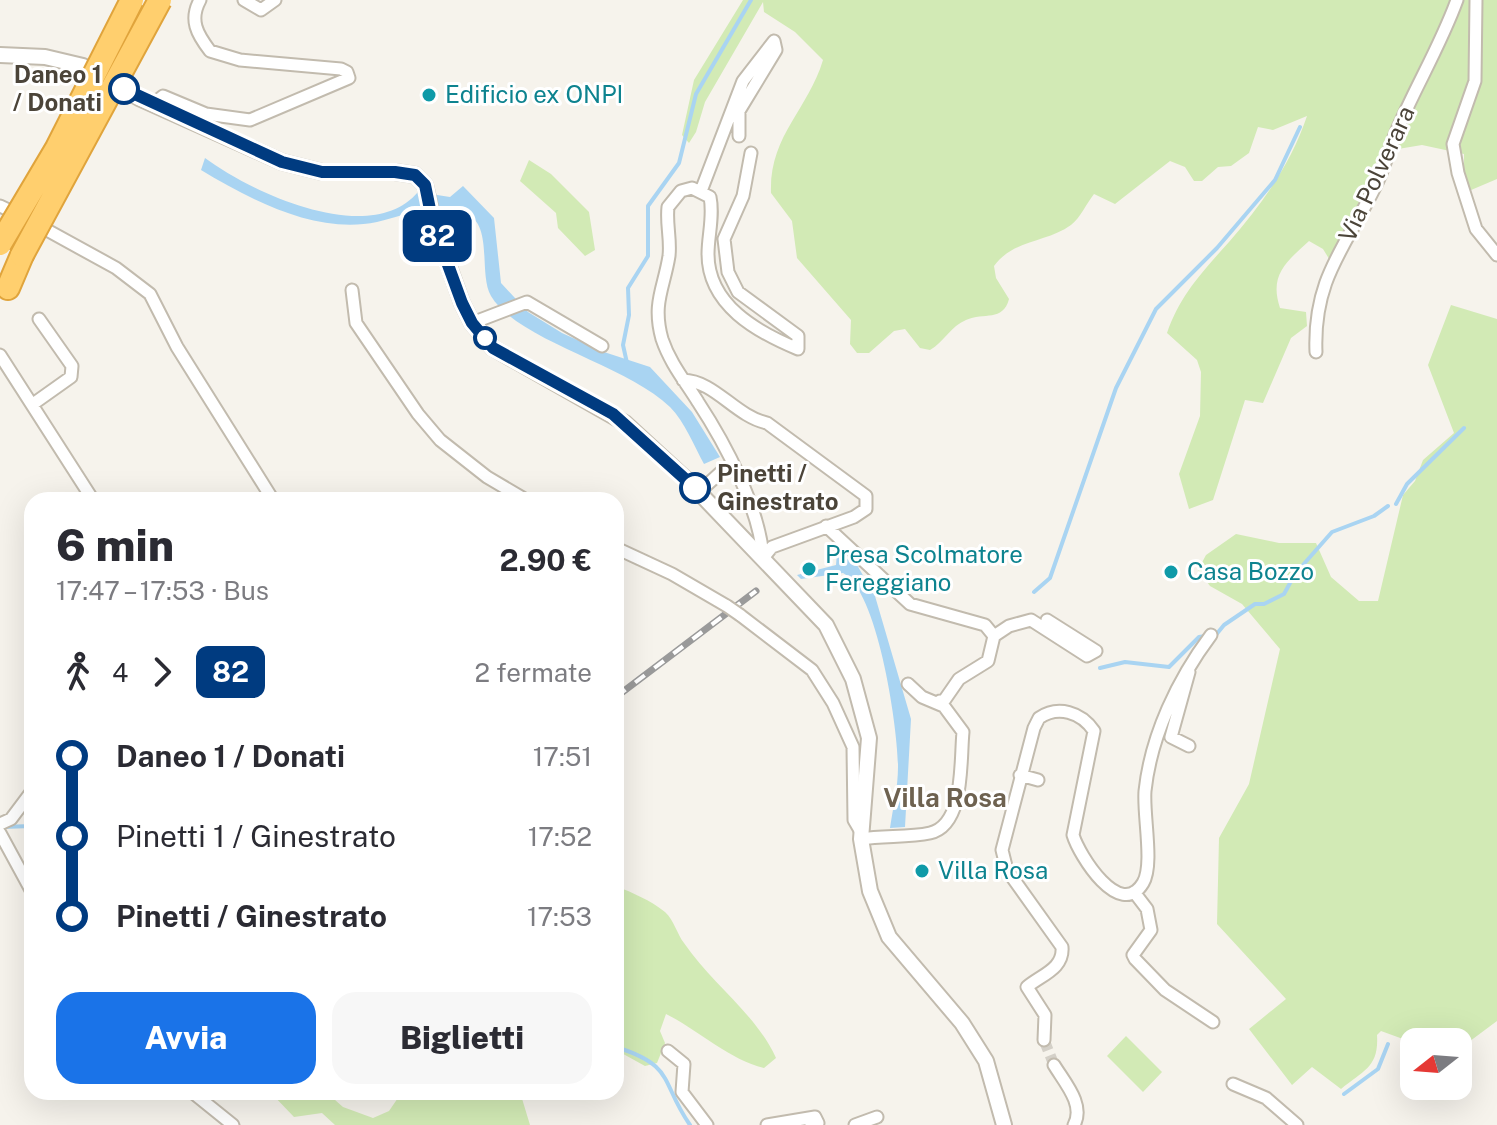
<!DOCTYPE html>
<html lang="it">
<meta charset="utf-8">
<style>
:root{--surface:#fff;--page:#f7f7f7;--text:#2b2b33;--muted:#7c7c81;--accent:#1a73e8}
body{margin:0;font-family:"Public Sans",sans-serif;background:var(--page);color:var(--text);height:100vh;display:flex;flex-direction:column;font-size:30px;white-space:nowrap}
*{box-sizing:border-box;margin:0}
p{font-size:26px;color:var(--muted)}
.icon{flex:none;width:44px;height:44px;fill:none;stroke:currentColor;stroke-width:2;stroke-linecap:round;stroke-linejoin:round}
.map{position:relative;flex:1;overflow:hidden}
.panel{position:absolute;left:24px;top:492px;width:600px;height:608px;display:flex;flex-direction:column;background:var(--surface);border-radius:24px;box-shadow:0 8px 32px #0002}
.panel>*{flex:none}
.badge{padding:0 16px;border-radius:12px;font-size:28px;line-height:52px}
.needle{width:52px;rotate:253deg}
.controls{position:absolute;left:1400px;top:1028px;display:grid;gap:16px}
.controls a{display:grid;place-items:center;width:72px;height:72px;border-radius:16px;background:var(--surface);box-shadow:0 8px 32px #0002;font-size:40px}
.map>.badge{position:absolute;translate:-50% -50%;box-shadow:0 0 0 4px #fff}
.legs{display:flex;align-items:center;gap:12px;height:88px;padding:0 32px;font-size:26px}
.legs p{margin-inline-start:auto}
.summary{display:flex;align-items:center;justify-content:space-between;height:136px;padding:0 32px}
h1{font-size:44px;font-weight:800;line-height:60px}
.primary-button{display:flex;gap:16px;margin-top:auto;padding:16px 32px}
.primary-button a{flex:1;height:92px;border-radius:24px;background:var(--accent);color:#fff;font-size:32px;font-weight:800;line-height:92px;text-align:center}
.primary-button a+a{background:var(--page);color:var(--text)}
ul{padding:0 32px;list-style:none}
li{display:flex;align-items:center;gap:28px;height:80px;font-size:30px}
li i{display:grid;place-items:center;width:12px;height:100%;margin:0 10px;background:currentColor}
li i::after{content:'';width:20px;height:20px;margin:-10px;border:6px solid;border-radius:50%;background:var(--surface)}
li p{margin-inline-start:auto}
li:first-child i{background:linear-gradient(#0000 50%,currentColor 0)}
li:last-child i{background:linear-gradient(currentColor 50%,#0000 0)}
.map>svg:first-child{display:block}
.green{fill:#d2eab5}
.water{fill:#a9d4f2}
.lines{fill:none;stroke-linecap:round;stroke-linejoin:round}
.stream{stroke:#a9d4f2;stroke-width:4}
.minor-tunnel{stroke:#d4d0c8;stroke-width:11;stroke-dasharray:11 5.5;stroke-linecap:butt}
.minor-casing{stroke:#c2bbae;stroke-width:15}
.tertiary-casing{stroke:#c2bbae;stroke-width:18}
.motorway-casing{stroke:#e0a43c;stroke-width:26}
.minor{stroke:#fff;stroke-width:11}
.tertiary{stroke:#fff;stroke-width:14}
.motorway{stroke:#ffcf6e;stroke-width:22}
.rail-casing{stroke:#9a9a9a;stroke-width:7}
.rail{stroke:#fff;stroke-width:4;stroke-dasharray:12;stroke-linecap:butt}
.minor-bridge-casing{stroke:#c2bbae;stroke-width:15;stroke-linecap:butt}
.motorway-bridge-casing{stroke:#e0a43c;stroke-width:26;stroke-linecap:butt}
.minor-bridge{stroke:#fff;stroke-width:11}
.motorway-bridge{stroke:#ffcf6e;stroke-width:22}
.line-1-casing{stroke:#fff;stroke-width:18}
.line-1{stroke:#003b80;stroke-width:12}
.stop-1-dot{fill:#fff;stroke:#003b80;stroke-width:4}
.culture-dot{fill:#0f9aa8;stroke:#fff;stroke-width:3}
.labels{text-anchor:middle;stroke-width:6;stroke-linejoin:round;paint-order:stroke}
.stop-label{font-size:24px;font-weight:bold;fill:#4b4439;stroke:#fff;text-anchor:end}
.culture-label{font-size:24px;fill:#0d838f;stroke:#fff;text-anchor:start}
.street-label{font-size:24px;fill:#4b4439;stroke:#fff}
.neighbourhood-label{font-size:26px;font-weight:bold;fill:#6e6250;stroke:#fff}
</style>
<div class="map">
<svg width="1497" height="1125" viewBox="0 0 1497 1125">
<rect width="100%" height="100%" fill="#f6f3ec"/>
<path class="green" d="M743,0H1497V179L1464,193V154L1422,145L1380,152L1361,202L1331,262L1323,249L1309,241C1286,262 1269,275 1280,308L1306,312L1307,326L1291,338L1263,403L1245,400L1213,500L1189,509L1179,474L1200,416L1201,372L1197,360L1167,333C1180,295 1203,271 1229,242C1262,204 1291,164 1307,116L1273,130L1258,127L1249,153L1231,166L1218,167L1202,181H1194L1185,167L1170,161L1115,204L1094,194C1086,204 1081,217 1071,225C1046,243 1014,239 994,266L996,278L1009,299C1003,322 984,312 966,320C951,326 944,342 930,350L920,348L905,329L894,331L869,353H857L850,344L851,320L797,258L792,221L771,193C769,136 808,110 823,60L795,32L764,12L763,2L705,102L696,132L689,143L682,135L694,80Z
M529,160L551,174L589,212L595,250L585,256L558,228L556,213L520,181Z
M1451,305L1497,319V1021L1458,1050V1042L1414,1043L1381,1031L1377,1035C1379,1067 1364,1070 1341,1089L1312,1067L1292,1085L1249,1029L1286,999L1217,924L1219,838L1249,784L1280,649L1242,604L1210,586L1198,570L1206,555L1236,534L1279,543H1316L1331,577L1359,601H1378L1403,495L1415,481L1423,460L1454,433L1428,365Z
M616,886C633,893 650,900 665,912C674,920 677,934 684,943C712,984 756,1014 776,1058L764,1068C728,1059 700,1031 666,1014L660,1031L665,1043L657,1063L645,1066L616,1050Z
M1126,1036L1162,1072L1143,1092L1107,1056Z
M270,1092H326L343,1107L373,1118L389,1111L402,1092H520L530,1125H335L322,1113L294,1117Z"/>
<path class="water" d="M205,158C252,193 371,248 418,192L450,197L463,186L494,218L501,283L528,312L562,333L604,352L650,367L692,412L720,457L704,464C694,446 685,422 670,407C625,364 518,341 491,296C478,273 494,224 465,213C432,200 410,215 377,222C317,235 251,200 201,170Z
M837,553L857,565L875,596L911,719L905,827L890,828C893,808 898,787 898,767C898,728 878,591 843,573L801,579L797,575L836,565Z"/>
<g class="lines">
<path class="stream" d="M627,363L623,345L629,315L628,288L648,256V206L679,163L696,94L751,0
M1396,504L1407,484L1464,428
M1034,592L1050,578L1116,388L1156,309L1217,248L1275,180L1300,127
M1215,636L1224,625L1255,604H1264L1284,594L1295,574L1332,532L1374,516L1388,506
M1100,668L1125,662L1169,667L1199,637L1205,636
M2,827L32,826
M616,1047C676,1066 660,1082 690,1125
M1344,1094L1378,1069L1388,1044"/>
<path class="minor-tunnel" d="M1044,1040L1054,1065"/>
<g class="minor-casing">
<path id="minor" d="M244,0L261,10L275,0
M1476,0L1475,81L1453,144L1458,173L1476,229L1497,255
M153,104L163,96L206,114L250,120L349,78L347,72L341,69L240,60L210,51C197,34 189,20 200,0
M751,153L743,196L724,239L728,272L738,292L798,336V349C757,332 708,305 708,254C708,235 714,216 710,197L692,188L681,191L668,207C666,224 671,239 669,256C664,288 652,303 662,339C670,363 685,381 698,402C725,443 760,509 763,558
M701,191L743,81L774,41L776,50L739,111V136
M0,206L21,216
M36,224L116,268L150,294L177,347L273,500
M352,290L356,323L418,414L440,440L487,477L526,500
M472,323L527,302L602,346
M1316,352C1313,279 1345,248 1375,187C1384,170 1388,152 1395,135C1414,89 1440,47 1457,0
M0,355L93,500
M683,380C715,381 735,416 767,423L866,496V509L854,517L772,547L763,558
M33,404L71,377L72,366L39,319
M699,492L731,463
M826,526L910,604L985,625L994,636
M616,548L672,574L727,606
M740,615L812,670L833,703L853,747L854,820L861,832
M908,684L922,697L941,705
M941,705L959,679L988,661L994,636L1009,626L1031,620L1087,656L1096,651L1047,620
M1189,746L1171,737L1189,672
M1020,775L1038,780
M0,824L11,819L32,791
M0,833L32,892
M861,839C883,835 908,838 930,833C965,825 960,761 963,732L940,701
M1134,892L1147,909L1151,930L1133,955L1135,959L1165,990L1213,1022
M1044,1040L1045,1015L1027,987C1041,975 1064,969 1062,947L1007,870L1002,850L1034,728L1039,718C1058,705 1081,712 1094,731L1073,835C1079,855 1120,921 1143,883C1154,865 1143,815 1145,791C1151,735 1178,679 1211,635
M668,1051L684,1064L682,1092L707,1125
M1054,1065C1065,1083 1085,1105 1074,1125
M1233,1084L1266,1098L1297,1125
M192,1092L233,1125
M767,1125L815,1117L818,1123L811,1125
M855,1125L877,1117"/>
</g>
<g class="tertiary-casing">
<path id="tertiary" d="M0,55L45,57L83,66L139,98L282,162L322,172H395L415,175L425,185L435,228L462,303L472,323L493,348L625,423L689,482L826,625L853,679L869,738L861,839L870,891L889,937L962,1023L986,1061L1004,1125"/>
</g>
<g class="motorway-casing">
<path id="motorway" d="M8,288L22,255"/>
</g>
<use href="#minor" class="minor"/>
<use href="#tertiary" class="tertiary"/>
<use href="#motorway" class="motorway"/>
<g class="rail-casing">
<path id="rail" d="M616,697L756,591"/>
</g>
<use href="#rail" class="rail"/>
<g class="minor-bridge-casing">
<path id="minor-bridge" d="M727,606L740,615"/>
</g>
<g class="motorway-bridge-casing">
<path id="motorway-bridge" d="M0,244L57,148L132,0
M22,255L160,0"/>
</g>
<use href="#minor-bridge" class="minor-bridge"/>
<use href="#motorway-bridge" class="motorway-bridge"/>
</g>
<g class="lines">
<g class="line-1-casing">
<path id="line-1" d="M124,89L282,162L322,172H395L415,175L425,185L433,224L462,303L472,323L493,348L613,414L695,488"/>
</g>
<use href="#line-1" class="line-1"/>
</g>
<g class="stop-1-dot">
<circle cx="124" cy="89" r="14"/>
<circle cx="485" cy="338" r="10"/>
<circle cx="695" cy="488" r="14"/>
</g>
<g class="culture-dot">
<circle cx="429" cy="95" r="8"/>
<circle cx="809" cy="569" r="8"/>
<circle cx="1171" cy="572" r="8"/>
<circle cx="922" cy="871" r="8"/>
</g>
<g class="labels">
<g class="stop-label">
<text x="102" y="83">Daneo 1<tspan x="102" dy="28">/ Donati</tspan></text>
<text x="717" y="482" text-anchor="start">Pinetti /<tspan x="717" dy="28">Ginestrato</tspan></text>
</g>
<g class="culture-label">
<text x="445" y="103">Edificio ex ONPI</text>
<text x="825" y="563">Presa Scolmatore<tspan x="825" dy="28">Fereggiano</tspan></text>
<text x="1187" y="580">Casa Bozzo</text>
<text x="938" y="879">Villa Rosa</text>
</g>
<g class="street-label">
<text transform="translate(1377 174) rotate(-65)" y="8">Via Polverara</text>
</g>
<g class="neighbourhood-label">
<text x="945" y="807">Villa Rosa</text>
</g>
</g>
</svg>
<div class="controls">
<a><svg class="needle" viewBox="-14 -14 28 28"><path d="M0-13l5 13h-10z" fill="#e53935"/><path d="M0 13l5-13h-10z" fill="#7c7c81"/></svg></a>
</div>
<b class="badge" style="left:437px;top:236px;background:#003b80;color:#fff">82</b>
<section class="panel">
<div class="summary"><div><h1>6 min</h1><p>17:47 – 17:53 · Bus</p></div><b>2.90 €</b></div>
<div class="legs"><svg class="icon" aria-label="walk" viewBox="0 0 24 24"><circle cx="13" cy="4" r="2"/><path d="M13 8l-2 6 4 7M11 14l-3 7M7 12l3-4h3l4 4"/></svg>4<svg class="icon" aria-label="forward" viewBox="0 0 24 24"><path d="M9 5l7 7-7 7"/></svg><b class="badge" style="background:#003b80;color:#fff">82</b><p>2 fermate</p></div>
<ul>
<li><i style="color:#003b80"></i><b>Daneo 1 / Donati</b><p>17:51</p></li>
<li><i style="color:#003b80"></i><span>Pinetti 1 / Ginestrato</span><p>17:52</p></li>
<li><i style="color:#003b80"></i><b>Pinetti / Ginestrato</b><p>17:53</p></li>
</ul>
<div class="primary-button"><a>Avvia</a><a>Biglietti</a></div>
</section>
</div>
